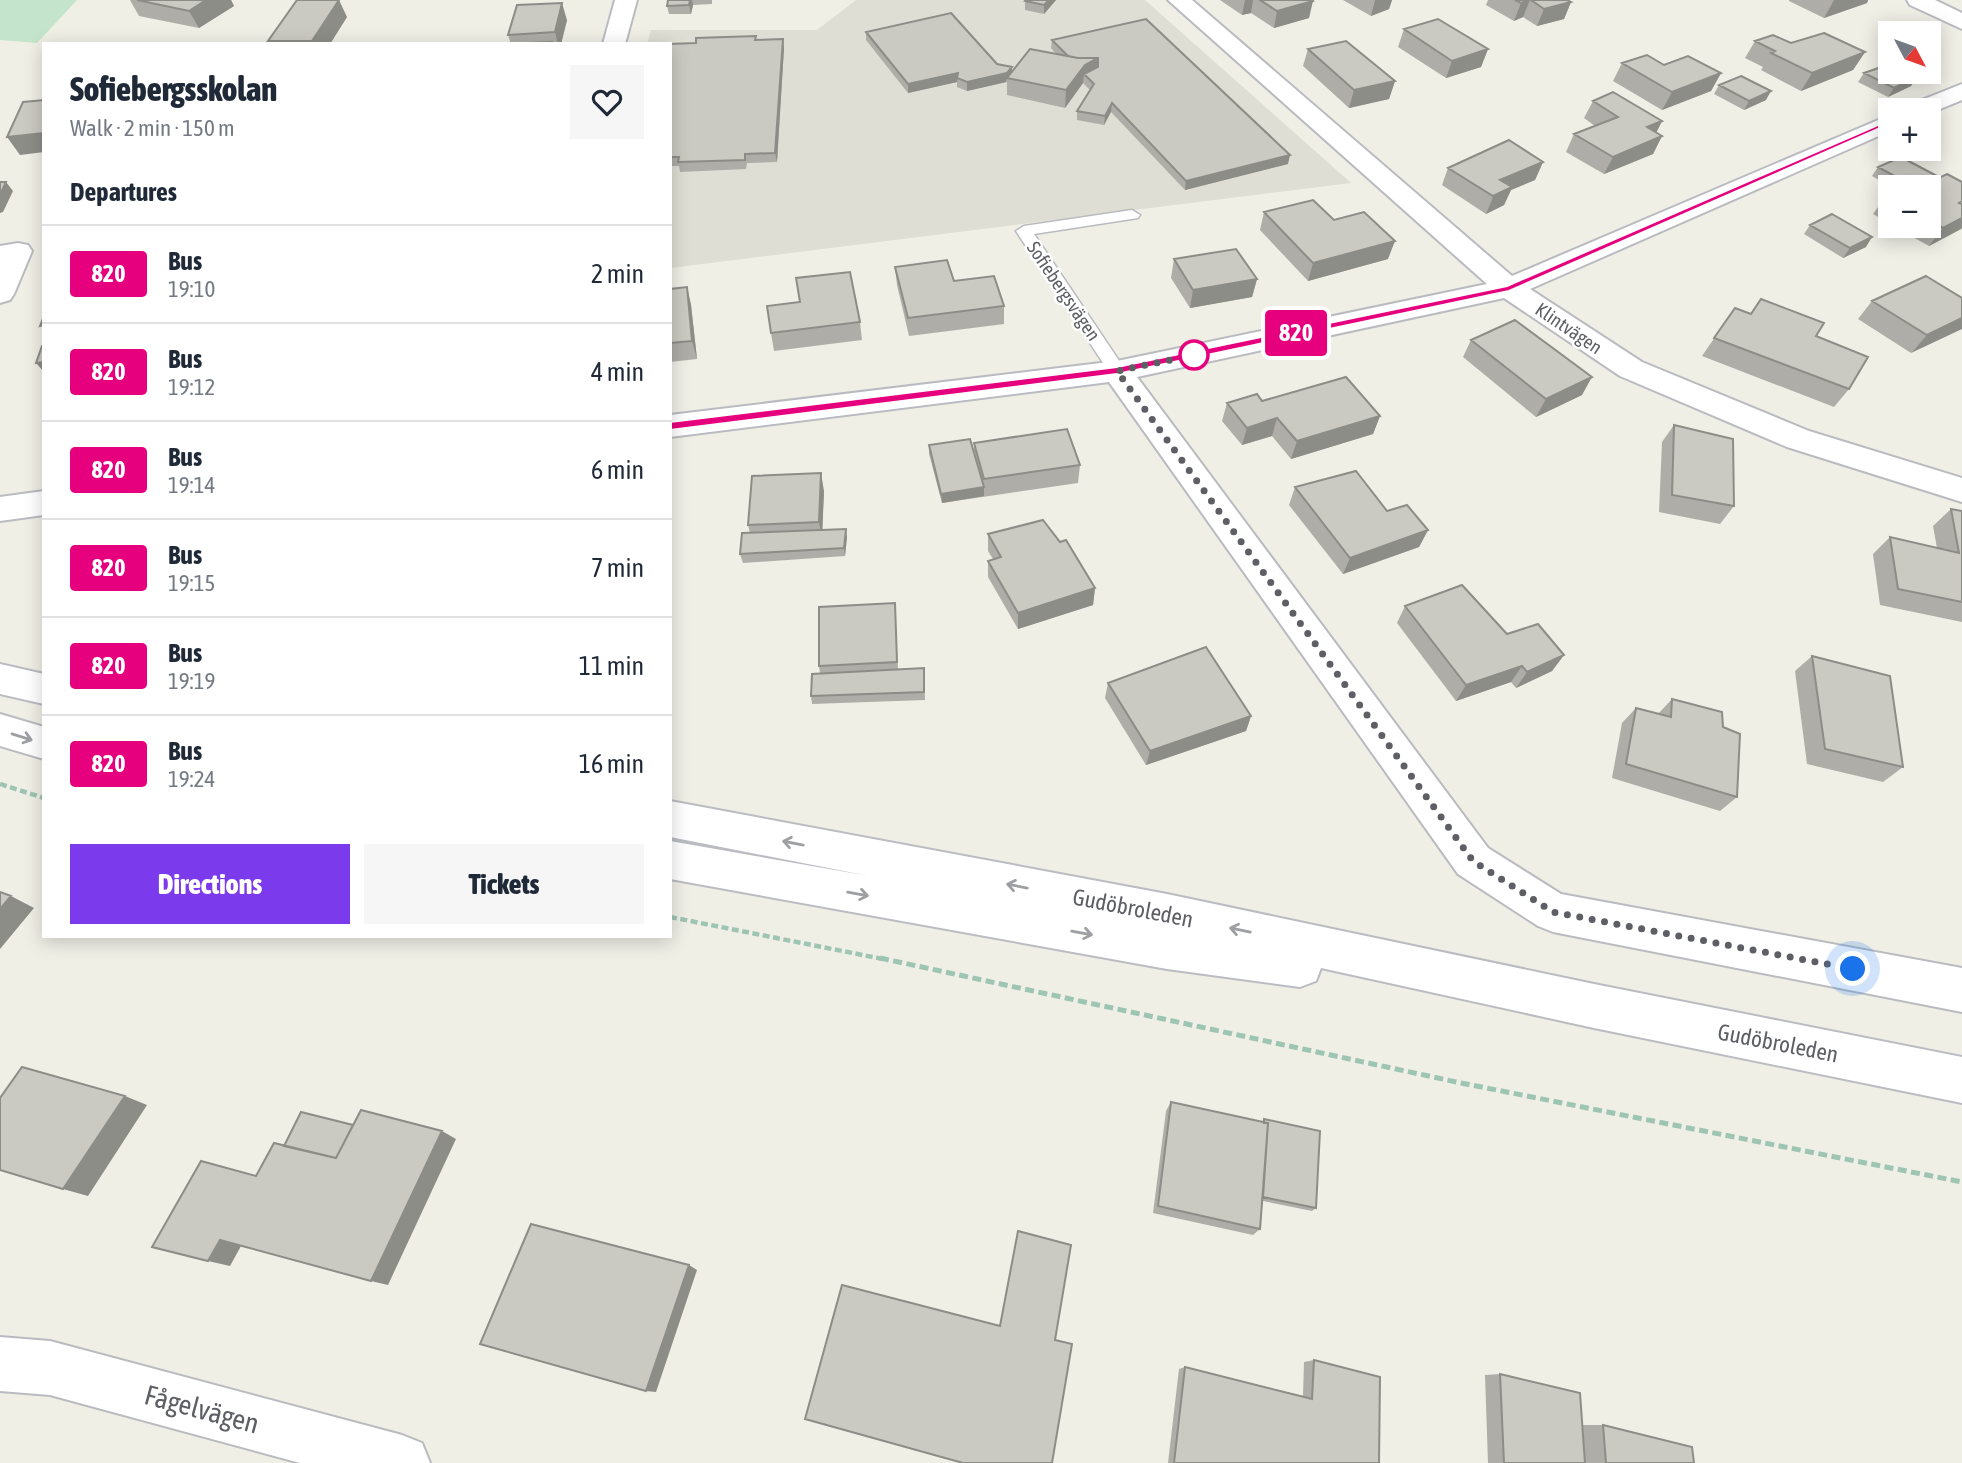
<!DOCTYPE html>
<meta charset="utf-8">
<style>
:root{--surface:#fff;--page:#f6f6f7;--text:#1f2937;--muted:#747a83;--line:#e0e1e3;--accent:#7c3aed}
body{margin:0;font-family:"Asap Condensed",sans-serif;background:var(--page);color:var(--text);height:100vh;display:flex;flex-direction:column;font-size:26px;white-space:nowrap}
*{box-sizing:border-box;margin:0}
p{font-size:23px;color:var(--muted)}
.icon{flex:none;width:38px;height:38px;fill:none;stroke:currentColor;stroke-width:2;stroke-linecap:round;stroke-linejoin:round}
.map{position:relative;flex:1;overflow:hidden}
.panel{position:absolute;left:42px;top:42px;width:630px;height:896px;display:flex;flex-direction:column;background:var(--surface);border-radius:0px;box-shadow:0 4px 18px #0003}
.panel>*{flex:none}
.badge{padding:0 14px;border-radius:5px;font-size:24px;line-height:46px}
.needle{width:46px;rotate:131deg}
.fabs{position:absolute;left:1878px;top:21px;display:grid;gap:14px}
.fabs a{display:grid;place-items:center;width:63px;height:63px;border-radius:0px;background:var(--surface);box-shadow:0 4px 18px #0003;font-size:35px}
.you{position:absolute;width:35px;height:35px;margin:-18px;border:5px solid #fff;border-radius:50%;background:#1a73e8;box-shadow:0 0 0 10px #1a73e833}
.map>.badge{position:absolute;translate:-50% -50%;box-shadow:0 0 0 4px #fff}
h2{padding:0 28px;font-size:26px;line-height:63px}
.round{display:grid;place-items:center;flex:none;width:74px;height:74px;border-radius:0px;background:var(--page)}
.headline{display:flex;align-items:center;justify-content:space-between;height:119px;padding:0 28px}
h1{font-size:33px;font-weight:800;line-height:52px}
.cta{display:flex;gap:14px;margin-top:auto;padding:14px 28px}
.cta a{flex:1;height:80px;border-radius:0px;background:var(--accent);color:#fff;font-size:28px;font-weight:800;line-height:80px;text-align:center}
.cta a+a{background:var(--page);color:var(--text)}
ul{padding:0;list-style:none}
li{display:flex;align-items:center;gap:21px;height:98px;padding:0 28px;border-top:2px solid var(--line)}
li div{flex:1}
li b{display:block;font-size:26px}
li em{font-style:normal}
li .badge{min-width:77px;font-weight:700;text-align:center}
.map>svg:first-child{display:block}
.education{fill:#deded4}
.green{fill:#c4e4cb}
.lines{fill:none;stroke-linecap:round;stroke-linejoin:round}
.lane-casing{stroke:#babbc0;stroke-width:3}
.street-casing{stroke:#babbc0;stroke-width:4}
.secondary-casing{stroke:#bbbcc2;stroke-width:4}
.path-far1{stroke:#9ec4b2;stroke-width:4.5;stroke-dasharray:7 3.5;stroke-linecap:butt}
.path{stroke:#9ec4b2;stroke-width:5;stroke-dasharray:9 4.5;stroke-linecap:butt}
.lane{fill:#fff;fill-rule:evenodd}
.street{fill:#fff;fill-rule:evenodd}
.secondary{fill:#fff;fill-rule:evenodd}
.wall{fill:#aeada7}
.shaded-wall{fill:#8d8d88}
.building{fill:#cac9c2;stroke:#8d8d88;stroke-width:2}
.oneway{stroke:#9e9fa3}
.line{fill:#e6007e;stroke:#fff;stroke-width:2}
.walk{stroke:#5d5f65;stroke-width:7;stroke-dasharray:0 12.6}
.stop-dot{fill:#fff;stroke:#e6007e;stroke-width:3.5}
.labels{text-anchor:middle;stroke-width:5;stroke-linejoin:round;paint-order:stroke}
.far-street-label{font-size:19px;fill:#5d5f65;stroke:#fff}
.street-label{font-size:23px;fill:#5d5f65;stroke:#fff}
.near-street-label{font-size:28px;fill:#5d5f65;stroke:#fff}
</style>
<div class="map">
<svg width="1962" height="1463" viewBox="0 0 1962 1463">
<rect width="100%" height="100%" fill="#efefe6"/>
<path class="education" d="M856,0H1145L1351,183L670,268V44H647L651,30H817Z"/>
<path class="green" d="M0,0H77L37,43L0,40Z"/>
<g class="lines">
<g class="lane-casing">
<path id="lane" d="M1132,210L1140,215L1138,218L1034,234L1126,371L1117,377L1111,375L1016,231L1024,226Z"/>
</g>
<g class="street-casing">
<path id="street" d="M615,0H637L625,44H603Z
M1168,0H1192L1512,276L1890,115V131L1530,289L1642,362L1809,431L1962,478V502L1787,447L1620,376L1504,298L1137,377L1488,848L1561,894L1962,968V1012L1553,932L1538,926L1458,874L1109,382L670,437V415L1117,361L1487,284Z
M1907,0H1935L1962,13V29L1910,5Z
M1962,84V100L1928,114V110H1906L1909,105Z
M18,243L28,245L32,251L14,294L10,300L0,303V246Z
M44,491V515L0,521V497Z
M0,1337L50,1341L402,1435L422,1443L430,1463H300L50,1395L0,1391Z"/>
</g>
<g class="secondary-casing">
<path id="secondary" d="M0,664L44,674V704L0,694Z
M0,714L44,727V759L0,746Z
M670,801L1167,894L1594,984L1962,1057V1103L1594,1028L1321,968L1316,981L1300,987L1167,969L670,879V841L869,876L670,837Z"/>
</g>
<path class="path-far1" d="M0,784L44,798
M670,917L888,960"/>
<path class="path" d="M880,958L1461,1083L1962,1182"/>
<use href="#lane" class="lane"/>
<use href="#street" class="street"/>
<use href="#secondary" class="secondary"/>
</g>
<path class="wall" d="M130,0H231L234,6L199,28L139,16Z
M668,0H712V4L693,5L691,14H669L667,6Z
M1056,0L1044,14L1025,10V1Z
M1220,0H1312L1309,18L1274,28L1251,13L1242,15Z
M1343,0H1392L1389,9L1371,16Z
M1488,0H1567L1571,2L1564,19L1537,26L1523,17L1514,21L1486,5Z
M1789,0H1868L1867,3L1824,18L1789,1Z
M347,17L330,44H270L268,41Z
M567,20L561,44H506H511L508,35Z
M1404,29L1488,49L1481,67L1446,78L1398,47Z
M866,32L997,64L1012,67V71L1056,54L1051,48L1052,40L1288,164L1185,190L1111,112L1104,125L1077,120V111L1090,90L1083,83L1065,108L1007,95V82L967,91L957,87V82L908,93L866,40Z
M756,40L784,48L777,162L747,163L746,169L680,172L679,166H670V44Z
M1755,41L1791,43L1865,52L1853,70L1801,91L1761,70L1763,67L1745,58Z
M1308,49L1395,81L1389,99L1349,108L1303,66Z
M1622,63L1664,65L1721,73L1711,91L1662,110L1613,81Z
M1864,73L1917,77L1911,86L1888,97L1858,82Z
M1719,85L1766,100L1744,110L1714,94Z
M1593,101L1662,121L1656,133L1662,136L1653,154L1604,174L1566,152L1574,134L1595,126L1584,118Z
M1543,162L1535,180L1511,190L1504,205L1486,214L1442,185L1448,168Z
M1878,167L1937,176L1934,180L1961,229L1929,246L1893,226H1928V187H1891L1872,176Z
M1890,195V224L1873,214L1886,196Z
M1264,212L1388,259L1308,281L1260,230Z
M1810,225L1866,247L1843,258L1804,234Z
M1174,259L1257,279L1252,297L1190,308L1171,278Z
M895,267L1004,306V324L909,336L897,285Z
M687,287L691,305L697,359L670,362V289Z
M1962,298L1911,353L1858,319L1872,301Z
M800,302L860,322L862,340L774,351L771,333Z
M1735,308L1750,314L1849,389L1834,407L1702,356Z
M1471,340L1582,395L1536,417L1463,357Z
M1262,401L1380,416L1373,434L1291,459L1272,436L1242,445L1222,421L1227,403Z
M1674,425L1734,506L1720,524L1659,512L1662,442Z
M974,443L1080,465L1078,483L942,503L929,454V445L974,451Z
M1295,487L1387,511L1428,530L1419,547L1343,574L1289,505Z
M824,491L822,530L847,537L845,556L743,563L740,554L750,533L748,525Z
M1951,509L1962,511V622L1880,605L1873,554L1890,537L1937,548L1933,526Z
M988,534L1060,542L1095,588L1093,605L1018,629L988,577V561L993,559L988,551Z
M895,603L898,669L924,668L925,700L812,704L811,696L820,674L819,666Z
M1405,606L1507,634L1564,655L1552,671L1516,688L1511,682L1456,701L1397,623Z
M1812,656L1903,767L1883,782L1807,764L1795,671Z
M1108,683L1251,716L1246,731L1146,765L1105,698Z
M1672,699L1737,797L1720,811L1612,778L1622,723L1636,708L1658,714Z
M1171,1102L1262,1122L1264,1119L1316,1208L1312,1211L1263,1201L1260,1229L1253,1235L1153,1213L1166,1111Z
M1314,1360L1379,1463H1168L1179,1369L1185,1367L1303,1396L1304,1362Z
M1500,1374L1582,1425H1603L1694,1463H1488L1485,1375Z"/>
<path class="shaded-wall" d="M206,0H231L234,6L199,28L189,11Z
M339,0L347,17L330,44H313L312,41Z
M690,0H692L693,5L691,14L689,5Z
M1049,0H1056L1044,14V5Z
M1245,0H1253L1251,13L1242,15Z
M1375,0H1392L1389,9L1371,16Z
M1530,0L1523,17L1514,21L1521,3Z
M1834,0H1868L1867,3L1824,18Z
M1313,1L1309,18L1274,28L1277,11Z
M1571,2L1564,19L1537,26L1544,9Z
M562,3L567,20L561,44H558L555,32Z
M783,39L784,48L777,162L775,153Z
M1488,49L1481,67L1446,78L1452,61Z
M1865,52L1853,70L1801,91L1812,73Z
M1098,58L1097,76L1084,74L1083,83L1065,108L1066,90L1085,65Z
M1012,67V76L1007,78L1006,82L967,91V82Z
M958,73L957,82L908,93V84Z
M1721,73L1711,91L1662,110L1672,92Z
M1917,77L1911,86L1888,97L1894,88Z
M1395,81L1389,99L1349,108L1354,90Z
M1771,91L1766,100L1744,110L1749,101Z
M1112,103L1111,112L1104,125L1105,116Z
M1662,121L1653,139L1647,127Z
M44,133V152L20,155L7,137Z
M1662,136L1653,154L1604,174L1613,157Z
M1290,155L1288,164L1185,190L1186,181Z
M1543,162L1535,180L1511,190L1504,205L1486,214L1500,180Z
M1937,176L1930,185L1914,187Z
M6,182L13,191L3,212L0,213V195Z
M1962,218V228L1961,229L1929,246L1943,228Z
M1872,237L1866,247L1843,258L1850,248Z
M1395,241L1388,259L1308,281L1313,263Z
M1257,279L1252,297L1190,308L1193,290Z
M687,287L691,305L697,359L692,341Z
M1962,318V329L1911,353L1927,335Z
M44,362V372L36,363Z
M1592,377L1582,395L1536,417L1546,399Z
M1380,416L1373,434L1291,459L1297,441Z
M1277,418L1272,436L1242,445L1247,428Z
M821,473L824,491L822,539L819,522Z
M984,487V496L942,503L941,494Z
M846,529L847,537L845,556L844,548Z
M1428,530L1419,547L1343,574L1350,558Z
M1095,588L1093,605L1018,629V613Z
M1564,655L1552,671L1516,688L1527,672Z
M1522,666L1511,682L1456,701L1466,685Z
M1251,716L1246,731L1146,765L1150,751Z
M11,896L34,908L0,949V909Z
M125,1096L147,1105L88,1196L63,1189Z
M442,1131L456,1139L388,1285L371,1281Z
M220,1240L241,1246L230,1266L208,1261Z
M689,1265L697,1270L656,1392L646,1391Z"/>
<path class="building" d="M137,0H206L189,11Z
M297,0H339L312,41H268Z
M668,0H690L689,5L667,6Z
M1026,0H1049L1044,5L1025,1Z
M1260,0H1312L1313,1L1277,11Z
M1515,0H1529L1521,3Z
M1531,0H1567L1571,2L1544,9Z
M562,3L555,32L508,35L517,5Z
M951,13L997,64L1012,67L1007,73L967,82L957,78L958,73L908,84L866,32Z
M1146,19L1290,155L1186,181L1112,103L1105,116L1077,111L1094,84L1084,74L1098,67V58H1078L1068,56L1052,40Z
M1438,19L1488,49L1452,61L1404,29Z
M1824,33L1865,52L1812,73L1771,53L1775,51L1755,41L1773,35L1791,43Z
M756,36L755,40L783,39L775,153L745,154V160L678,162L679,157H670V44H669L696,43V38Z
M1346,41L1395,81L1354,90L1308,49Z
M552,42V44H506Z
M1030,49L1078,58H1098L1085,65L1066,90L1007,78Z
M1647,55L1664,65L1688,56L1721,73L1672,92L1622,63Z
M1890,64V72H1906L1917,77L1894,88L1864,73Z
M1741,76L1771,91L1749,101L1719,85Z
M1613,92L1662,121L1647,127L1662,136L1613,157L1574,134L1618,117L1593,101Z
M44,100V133L7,137L23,102Z
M1509,140L1543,162L1500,180L1512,187L1493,196L1448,168Z
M1901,157L1937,176L1921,183L1919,182L1911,185L1878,167Z
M1947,174L1962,182V201L1959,203L1962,204V218L1943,228L1928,220V187H1906L1919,182L1924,185Z
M0,182H6L0,195Z
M1313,200L1334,220L1364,212L1395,241L1313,263L1264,212Z
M1832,214L1872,237L1850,248L1810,225Z
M1236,249L1257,279L1193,290L1174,259Z
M947,260L954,281L994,276L1004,306L908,318L895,267Z
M850,272L860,322L771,333L767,306L800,302L796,278Z
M1926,276L1962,298V318L1927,335L1872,301Z
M687,287L692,341L670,343V289Z
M1761,299L1824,323L1816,336L1868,357L1849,389L1714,338L1735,308L1751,314Z
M44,316V325L40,326Z
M1515,320L1592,377L1546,399L1471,340Z
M42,346H44V362L36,363Z
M1346,377L1380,416L1297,441L1277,418L1247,428L1227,403L1257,394L1262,401Z
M1674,425L1733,439L1734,506L1672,495Z
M1067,429L1080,465L984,479L974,443Z
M970,439L984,487L941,494L929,445Z
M1356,471L1387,511L1407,505L1428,530L1350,558L1295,487Z
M821,473L819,522L748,525L752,476Z
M1951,509L1962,511V602L1898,589L1890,537L1959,553Z
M1043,520L1060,542L1066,540L1095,588L1018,613L988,561L1001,557L988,534Z
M846,529L844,548L740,554L742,533Z
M1462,585L1507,634L1538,624L1564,655L1527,672L1522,666L1466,685L1405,606Z
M895,603L897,662L819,666V607Z
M1206,647L1251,716L1150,751L1108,683Z
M1812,656L1890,676L1903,767L1825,749Z
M924,668V692L811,696L812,674Z
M1672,699L1722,712L1723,727L1740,734L1737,797L1626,764L1636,708L1671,717Z
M0,892L11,896L0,909Z
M22,1067L125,1096L63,1189L0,1170V1098Z
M1171,1102L1268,1123L1260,1229L1158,1206Z
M361,1110L442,1131L371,1281L220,1240L208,1261L152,1247L201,1161L256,1176L274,1143L336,1158Z
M301,1112L353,1125L336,1158L284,1146Z
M1264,1119L1320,1131L1316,1208L1263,1197L1268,1123H1264Z
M531,1224L689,1265L646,1391L480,1344Z
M1018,1231L1071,1245L1055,1340L1072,1344L1052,1463H963L805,1419L842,1285L1000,1326Z
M1314,1360L1380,1377L1379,1463H1174L1185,1367L1312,1399Z
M1500,1374L1580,1393L1585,1463H1504Z
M1603,1425L1692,1447L1694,1463H1606Z"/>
<defs><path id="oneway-shaft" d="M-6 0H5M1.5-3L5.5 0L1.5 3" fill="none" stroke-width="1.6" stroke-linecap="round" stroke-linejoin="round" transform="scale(1.75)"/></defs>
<g class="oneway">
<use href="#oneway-shaft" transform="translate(22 737) rotate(17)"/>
<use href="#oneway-shaft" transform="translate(793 843) rotate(-169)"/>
<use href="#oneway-shaft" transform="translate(1017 886) rotate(-169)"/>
<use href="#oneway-shaft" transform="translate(858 894) rotate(10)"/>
<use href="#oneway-shaft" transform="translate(1240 930) rotate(-168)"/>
<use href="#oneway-shaft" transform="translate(1082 933) rotate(10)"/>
</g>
<path class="line" d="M1887,121L1894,122L1509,291L1117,374L670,430L665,426L670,422L1117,367L1507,286Z"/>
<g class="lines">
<path class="walk" d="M1194,355L1117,371L1473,861L1553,912L1853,969"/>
</g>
<circle class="stop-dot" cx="1194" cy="355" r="14"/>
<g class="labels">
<g class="far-street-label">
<text transform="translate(1064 291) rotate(56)" y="7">Sofiebergsvägen</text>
<text transform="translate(1569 328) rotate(34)" y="7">Klintvägen</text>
</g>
<g class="street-label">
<text transform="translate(1133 908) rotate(11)" y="8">Gudöbroleden</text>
<text transform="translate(1778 1043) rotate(11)" y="8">Gudöbroleden</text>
</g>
<g class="near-street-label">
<text transform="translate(202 1409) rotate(15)" y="10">Fågelvägen</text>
</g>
</g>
</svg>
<div class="fabs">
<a><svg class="needle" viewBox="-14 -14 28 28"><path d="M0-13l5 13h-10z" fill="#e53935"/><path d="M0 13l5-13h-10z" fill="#747a83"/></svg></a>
<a>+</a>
<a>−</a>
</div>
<div class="you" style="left:1853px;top:969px"></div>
<b class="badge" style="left:1296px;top:333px;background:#e6007e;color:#fff">820</b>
<section class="panel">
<div class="headline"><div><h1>Sofiebergsskolan</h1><p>Walk · 2 min · 150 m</p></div><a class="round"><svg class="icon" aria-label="heart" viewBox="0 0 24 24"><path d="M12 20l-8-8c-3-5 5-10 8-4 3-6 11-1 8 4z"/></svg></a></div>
<h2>Departures</h2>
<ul>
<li><span class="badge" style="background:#e6007e;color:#fff">820</span><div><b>Bus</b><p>19:10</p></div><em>2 min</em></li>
<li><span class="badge" style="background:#e6007e;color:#fff">820</span><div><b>Bus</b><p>19:12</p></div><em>4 min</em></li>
<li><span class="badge" style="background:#e6007e;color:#fff">820</span><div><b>Bus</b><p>19:14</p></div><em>6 min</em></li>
<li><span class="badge" style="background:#e6007e;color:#fff">820</span><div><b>Bus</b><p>19:15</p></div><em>7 min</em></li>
<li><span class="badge" style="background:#e6007e;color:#fff">820</span><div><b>Bus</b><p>19:19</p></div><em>11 min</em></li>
<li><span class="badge" style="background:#e6007e;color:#fff">820</span><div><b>Bus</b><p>19:24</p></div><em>16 min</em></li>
</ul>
<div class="cta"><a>Directions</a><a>Tickets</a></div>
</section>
</div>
